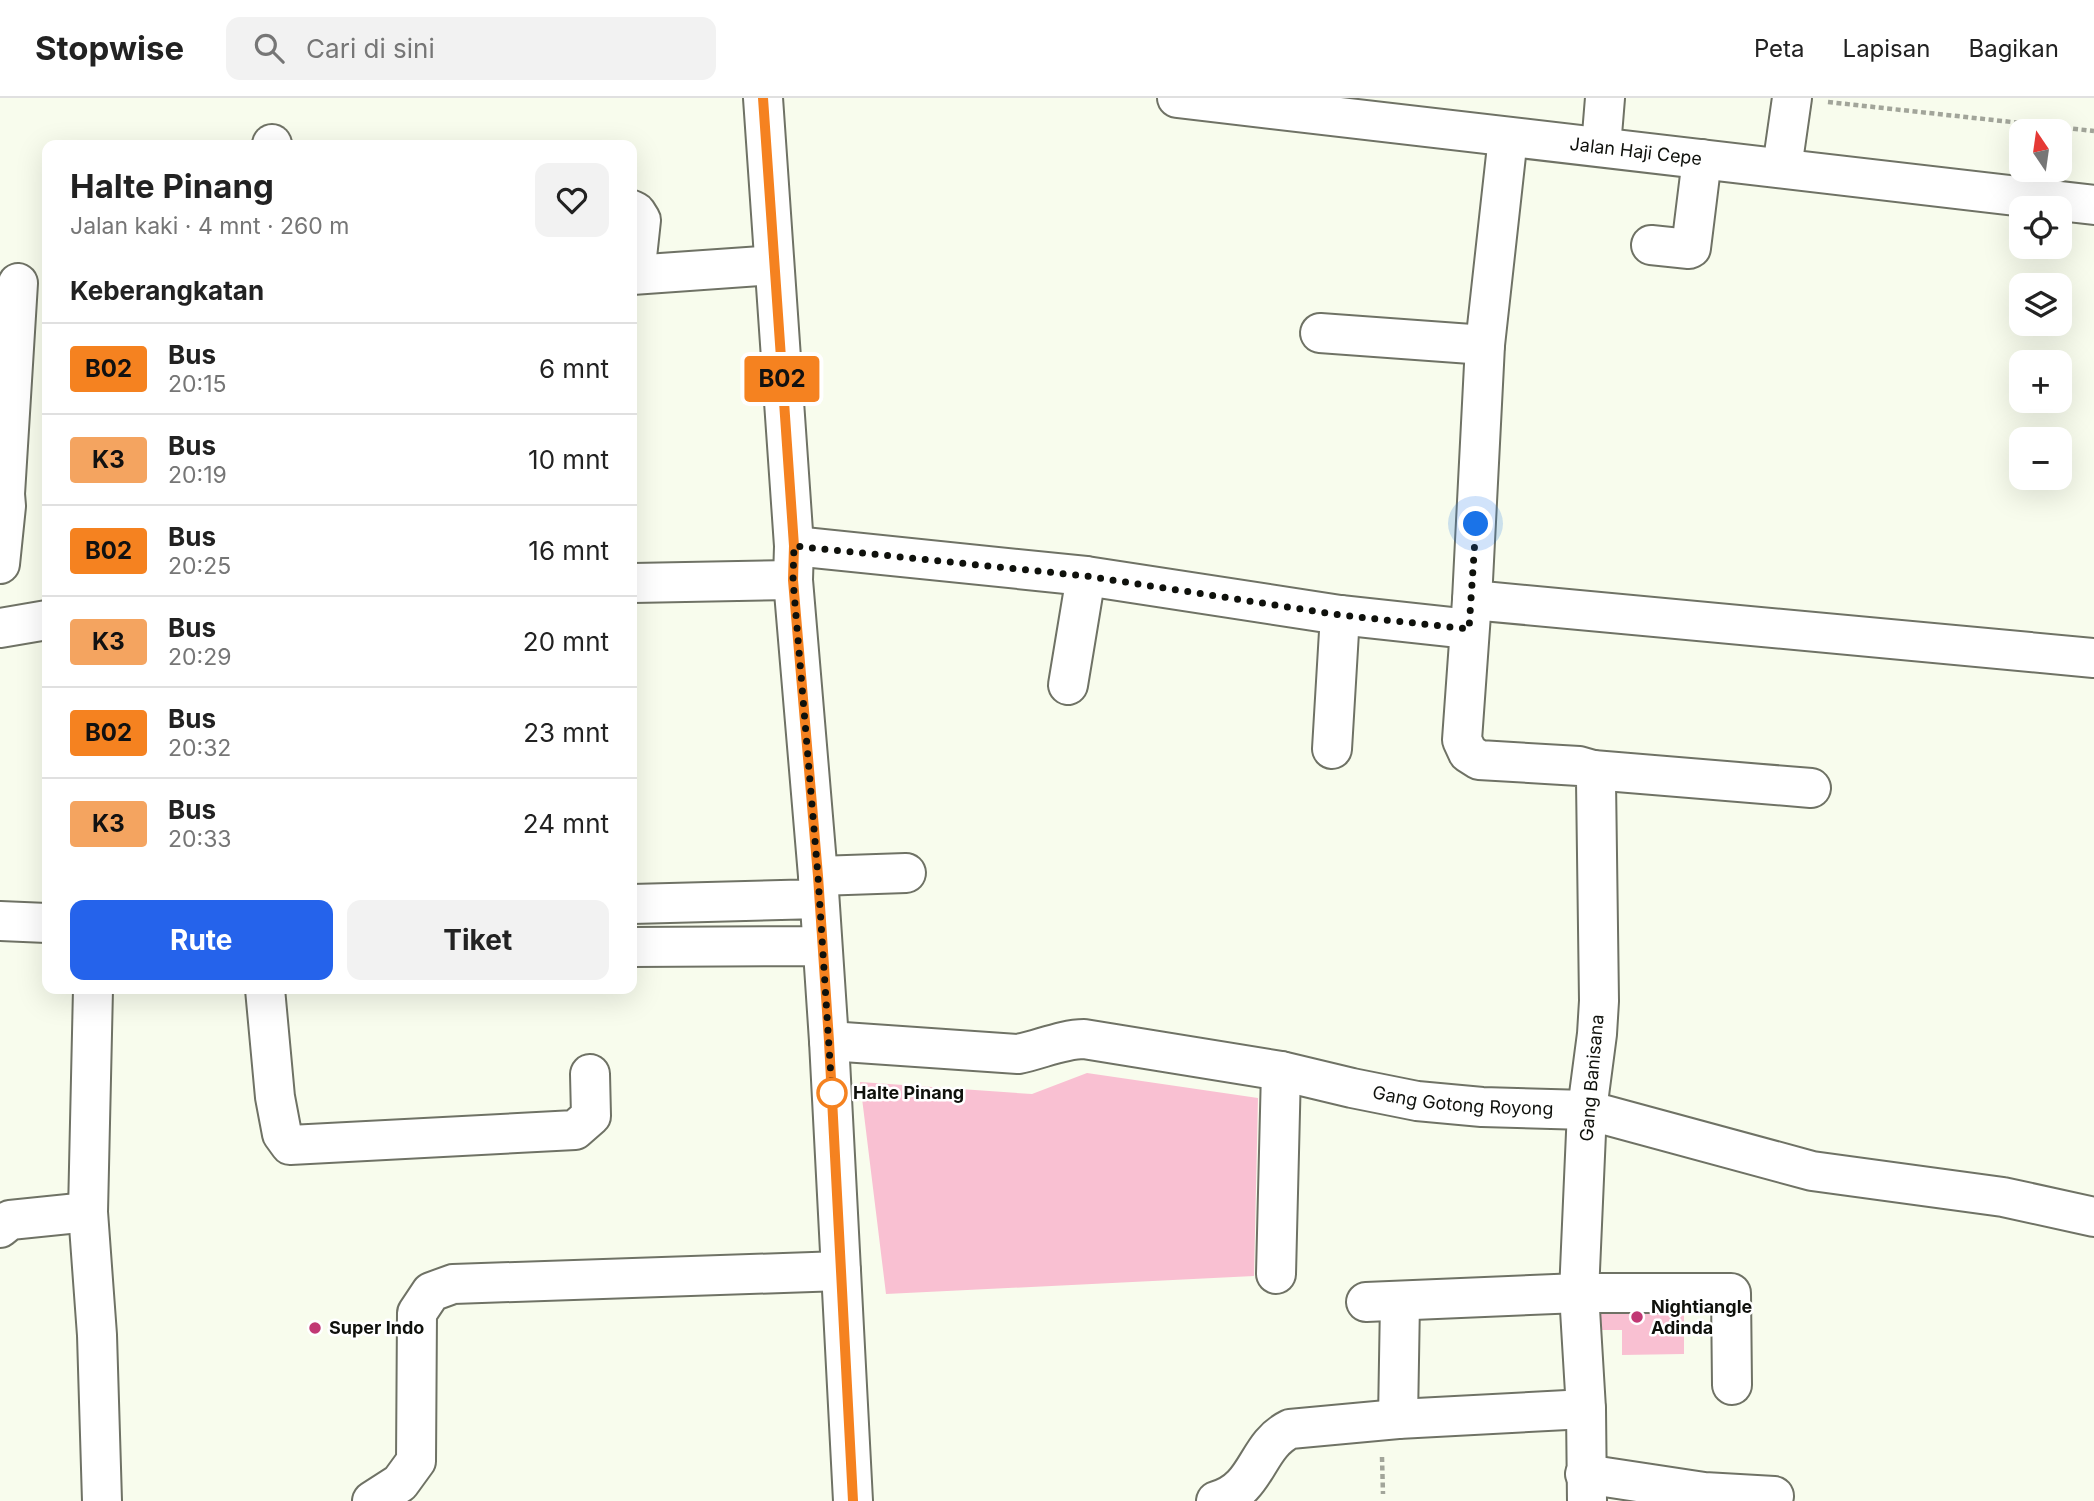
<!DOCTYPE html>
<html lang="id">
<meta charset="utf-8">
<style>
:root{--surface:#fff;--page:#f2f2f2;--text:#222;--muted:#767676;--line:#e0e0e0;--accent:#2563eb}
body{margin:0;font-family:Inter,sans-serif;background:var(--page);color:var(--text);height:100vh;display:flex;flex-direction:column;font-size:26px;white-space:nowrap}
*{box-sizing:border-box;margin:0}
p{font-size:23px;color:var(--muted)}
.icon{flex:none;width:38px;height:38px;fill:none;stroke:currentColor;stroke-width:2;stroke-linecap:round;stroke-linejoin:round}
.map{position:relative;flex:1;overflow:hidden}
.sheet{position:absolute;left:42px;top:42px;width:595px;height:854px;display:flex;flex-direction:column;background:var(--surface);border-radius:14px;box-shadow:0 7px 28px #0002}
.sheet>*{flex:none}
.badge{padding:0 14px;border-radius:5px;font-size:24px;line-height:46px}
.needle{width:46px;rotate:347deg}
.tools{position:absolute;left:2009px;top:21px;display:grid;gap:14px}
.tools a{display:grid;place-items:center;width:63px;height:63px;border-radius:14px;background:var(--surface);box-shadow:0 7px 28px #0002;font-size:35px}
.you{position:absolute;width:35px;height:35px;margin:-18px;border:5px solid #fff;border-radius:50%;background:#1a73e8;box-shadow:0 0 0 10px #1a73e833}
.map>.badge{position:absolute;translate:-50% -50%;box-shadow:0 0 0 4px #fff}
h2{padding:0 28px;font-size:26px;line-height:63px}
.round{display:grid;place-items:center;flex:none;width:74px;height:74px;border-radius:14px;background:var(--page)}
.head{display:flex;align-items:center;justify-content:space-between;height:119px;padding:0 28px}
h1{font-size:33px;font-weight:700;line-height:52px}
.cta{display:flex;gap:14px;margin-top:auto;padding:14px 28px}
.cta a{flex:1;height:80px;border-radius:14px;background:var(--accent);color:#fff;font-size:28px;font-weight:700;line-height:80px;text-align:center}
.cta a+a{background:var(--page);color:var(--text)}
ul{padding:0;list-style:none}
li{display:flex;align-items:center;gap:21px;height:91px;padding:0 28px;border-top:2px solid var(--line)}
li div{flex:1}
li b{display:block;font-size:26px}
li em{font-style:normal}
li .badge{min-width:77px;font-weight:700;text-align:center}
header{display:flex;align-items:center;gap:42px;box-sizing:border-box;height:98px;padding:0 35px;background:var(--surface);border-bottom:2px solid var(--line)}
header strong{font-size:33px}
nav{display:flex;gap:38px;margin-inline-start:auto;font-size:24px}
.search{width:490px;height:63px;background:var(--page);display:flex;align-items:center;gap:18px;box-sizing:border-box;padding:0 24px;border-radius:14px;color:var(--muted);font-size:26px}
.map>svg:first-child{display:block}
.building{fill:#f9c0d2}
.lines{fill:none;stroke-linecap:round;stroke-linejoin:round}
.minor-casing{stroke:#6f7265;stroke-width:42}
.major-casing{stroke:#6f7265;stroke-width:42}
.path{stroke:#a2a59a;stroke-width:4.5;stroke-dasharray:5 3.5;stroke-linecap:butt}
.minor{stroke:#fff;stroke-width:38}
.major{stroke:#fff;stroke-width:38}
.line-casing{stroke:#fff;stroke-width:16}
.line{stroke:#f58220;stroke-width:10}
.walk{stroke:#0f110c;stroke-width:7;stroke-dasharray:0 12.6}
.stop-dot{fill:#fff;stroke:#f58220;stroke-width:3.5}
.poi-dot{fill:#c13874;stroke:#fff;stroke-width:2.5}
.labels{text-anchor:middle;stroke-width:5;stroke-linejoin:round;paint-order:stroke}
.street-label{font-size:18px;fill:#0f110c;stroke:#fff}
.stop-label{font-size:18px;font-weight:bold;fill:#0f110c;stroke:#fff;text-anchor:start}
.poi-label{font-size:18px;font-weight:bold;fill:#0f110c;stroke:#fff;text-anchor:start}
</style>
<header>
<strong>Stopwise</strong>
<div class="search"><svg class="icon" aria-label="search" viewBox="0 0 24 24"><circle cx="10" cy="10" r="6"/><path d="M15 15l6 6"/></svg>Cari di sini</div>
<nav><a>Peta</a><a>Lapisan</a><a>Bagikan</a></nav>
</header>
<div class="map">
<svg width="2094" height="1403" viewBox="0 0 2094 1403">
<rect width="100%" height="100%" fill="#f8fced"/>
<path class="building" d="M1087,975L1258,1000L1254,1178L886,1196L860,984L1032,996Z
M1684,1204V1256L1622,1257V1232H1591V1205Z"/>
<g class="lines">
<g class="minor-casing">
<g id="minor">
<path id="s1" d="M1177,0L2094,107"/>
<path d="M1508,39L1485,247L1472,502L1462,642L1468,655L1479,662L1579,668L1593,672L1596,683L1599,903L1597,936L1587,1012L1579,1195L1586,1311L1587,1403"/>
<path d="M272,46V47"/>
<path d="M1601,49L1605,0"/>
<path d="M1782,70L1792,0"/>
<path d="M632,112L636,114L641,122L637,159L639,176"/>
<path d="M1651,147L1689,151L1691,150L1702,61"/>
<path d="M632,177L774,167"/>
<path d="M1320,235L1485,247"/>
<path d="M794,448L1086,478L1340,517L1469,531"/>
<path d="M0,466L6,408L5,396L18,185"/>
<path d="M633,485L793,482"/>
<path d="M1472,502L2094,560"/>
<path d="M0,530L47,522"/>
<path d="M1068,587L1086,478"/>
<path d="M1332,651L1340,517"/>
<path d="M1593,672L1811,690"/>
<path d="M818,778L906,775"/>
<path d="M93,891L88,1114L97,1237L102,1403"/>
<path d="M265,891L275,999L282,1036L290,1047L575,1032L591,1018L590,976"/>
<path id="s2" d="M829,943L1018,956C1039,952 1063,941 1084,941L1281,973L1352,990L1417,1003L1482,1009L1587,1012L1812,1073L2003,1099L2094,1119"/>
<path d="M0,1130L10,1122L88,1114"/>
<path d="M1276,1176L1281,973"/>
<path d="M1366,1204L1579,1195H1731L1732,1287"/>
<path d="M1398,1321L1400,1204"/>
<path d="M1585,1376L1704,1394L1774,1398"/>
<path d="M372,1403L400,1385L416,1363L417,1215L431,1194L453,1186L841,1173"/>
<path d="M1216,1403C1259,1391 1255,1348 1290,1331L1398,1321L1586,1311"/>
</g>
</g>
<g class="major-casing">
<path id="major" d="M763,0L794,448L793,482L818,778L829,943L853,1403
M632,806L819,801
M0,823L47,825
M632,849L822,848"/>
</g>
<path class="path" d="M1828,4L2094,33
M1382,1359L1383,1396"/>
<use href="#minor" class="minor"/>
<use href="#major" class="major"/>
</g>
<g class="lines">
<g class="line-casing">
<path id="line" d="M763,0L794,448L793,482L818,778L829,943L853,1403"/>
</g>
<use href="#line" class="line"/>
<path class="walk" d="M832,995L818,778L793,482L794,448L1086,478L1340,517L1469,531L1476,426"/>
</g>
<circle class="stop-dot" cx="832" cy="995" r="14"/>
<g class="poi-dot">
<circle cx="1637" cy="1219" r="7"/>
<circle cx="315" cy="1230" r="7"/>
</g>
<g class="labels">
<g class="street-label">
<text dy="6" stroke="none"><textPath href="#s1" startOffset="462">Jalan Haji Cepe</textPath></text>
<text transform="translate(1592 980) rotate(-85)" y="6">Gang Banisana</text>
<text dy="6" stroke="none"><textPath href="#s2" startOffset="642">Gang Gotong Royong</textPath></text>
</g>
<g class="stop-label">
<text x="853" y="1001">Halte Pinang</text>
</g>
<g class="poi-label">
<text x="1651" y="1215">Nightiangle<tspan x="1651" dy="21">Adinda</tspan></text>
<text x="329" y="1236">Super Indo</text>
</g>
</g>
</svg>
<div class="tools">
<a><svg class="needle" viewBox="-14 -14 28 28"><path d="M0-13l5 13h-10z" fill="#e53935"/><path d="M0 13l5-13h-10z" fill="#767676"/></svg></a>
<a><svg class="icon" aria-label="locate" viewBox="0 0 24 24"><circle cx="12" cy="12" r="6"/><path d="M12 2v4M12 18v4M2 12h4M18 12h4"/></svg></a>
<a><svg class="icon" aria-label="layers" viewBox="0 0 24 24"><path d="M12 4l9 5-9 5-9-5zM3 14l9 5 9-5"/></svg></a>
<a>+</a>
<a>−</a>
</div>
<div class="you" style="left:1476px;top:426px"></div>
<b class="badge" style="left:782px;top:281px;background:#f58220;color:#111">B02</b>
<section class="sheet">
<div class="head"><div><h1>Halte Pinang</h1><p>Jalan kaki · 4 mnt · 260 m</p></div><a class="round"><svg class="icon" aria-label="heart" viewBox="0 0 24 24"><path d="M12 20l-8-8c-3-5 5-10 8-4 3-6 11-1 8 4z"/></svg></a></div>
<h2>Keberangkatan</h2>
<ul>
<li><span class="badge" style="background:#f58220;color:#111">B02</span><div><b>Bus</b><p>20:15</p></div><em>6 mnt</em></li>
<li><span class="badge" style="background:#f4a460;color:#111">K3</span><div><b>Bus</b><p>20:19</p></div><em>10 mnt</em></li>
<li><span class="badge" style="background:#f58220;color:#111">B02</span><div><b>Bus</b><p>20:25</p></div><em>16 mnt</em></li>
<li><span class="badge" style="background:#f4a460;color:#111">K3</span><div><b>Bus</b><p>20:29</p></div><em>20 mnt</em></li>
<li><span class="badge" style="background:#f58220;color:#111">B02</span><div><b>Bus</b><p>20:32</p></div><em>23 mnt</em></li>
<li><span class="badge" style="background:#f4a460;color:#111">K3</span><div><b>Bus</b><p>20:33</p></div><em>24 mnt</em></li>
</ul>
<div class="cta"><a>Rute</a><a>Tiket</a></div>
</section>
</div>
